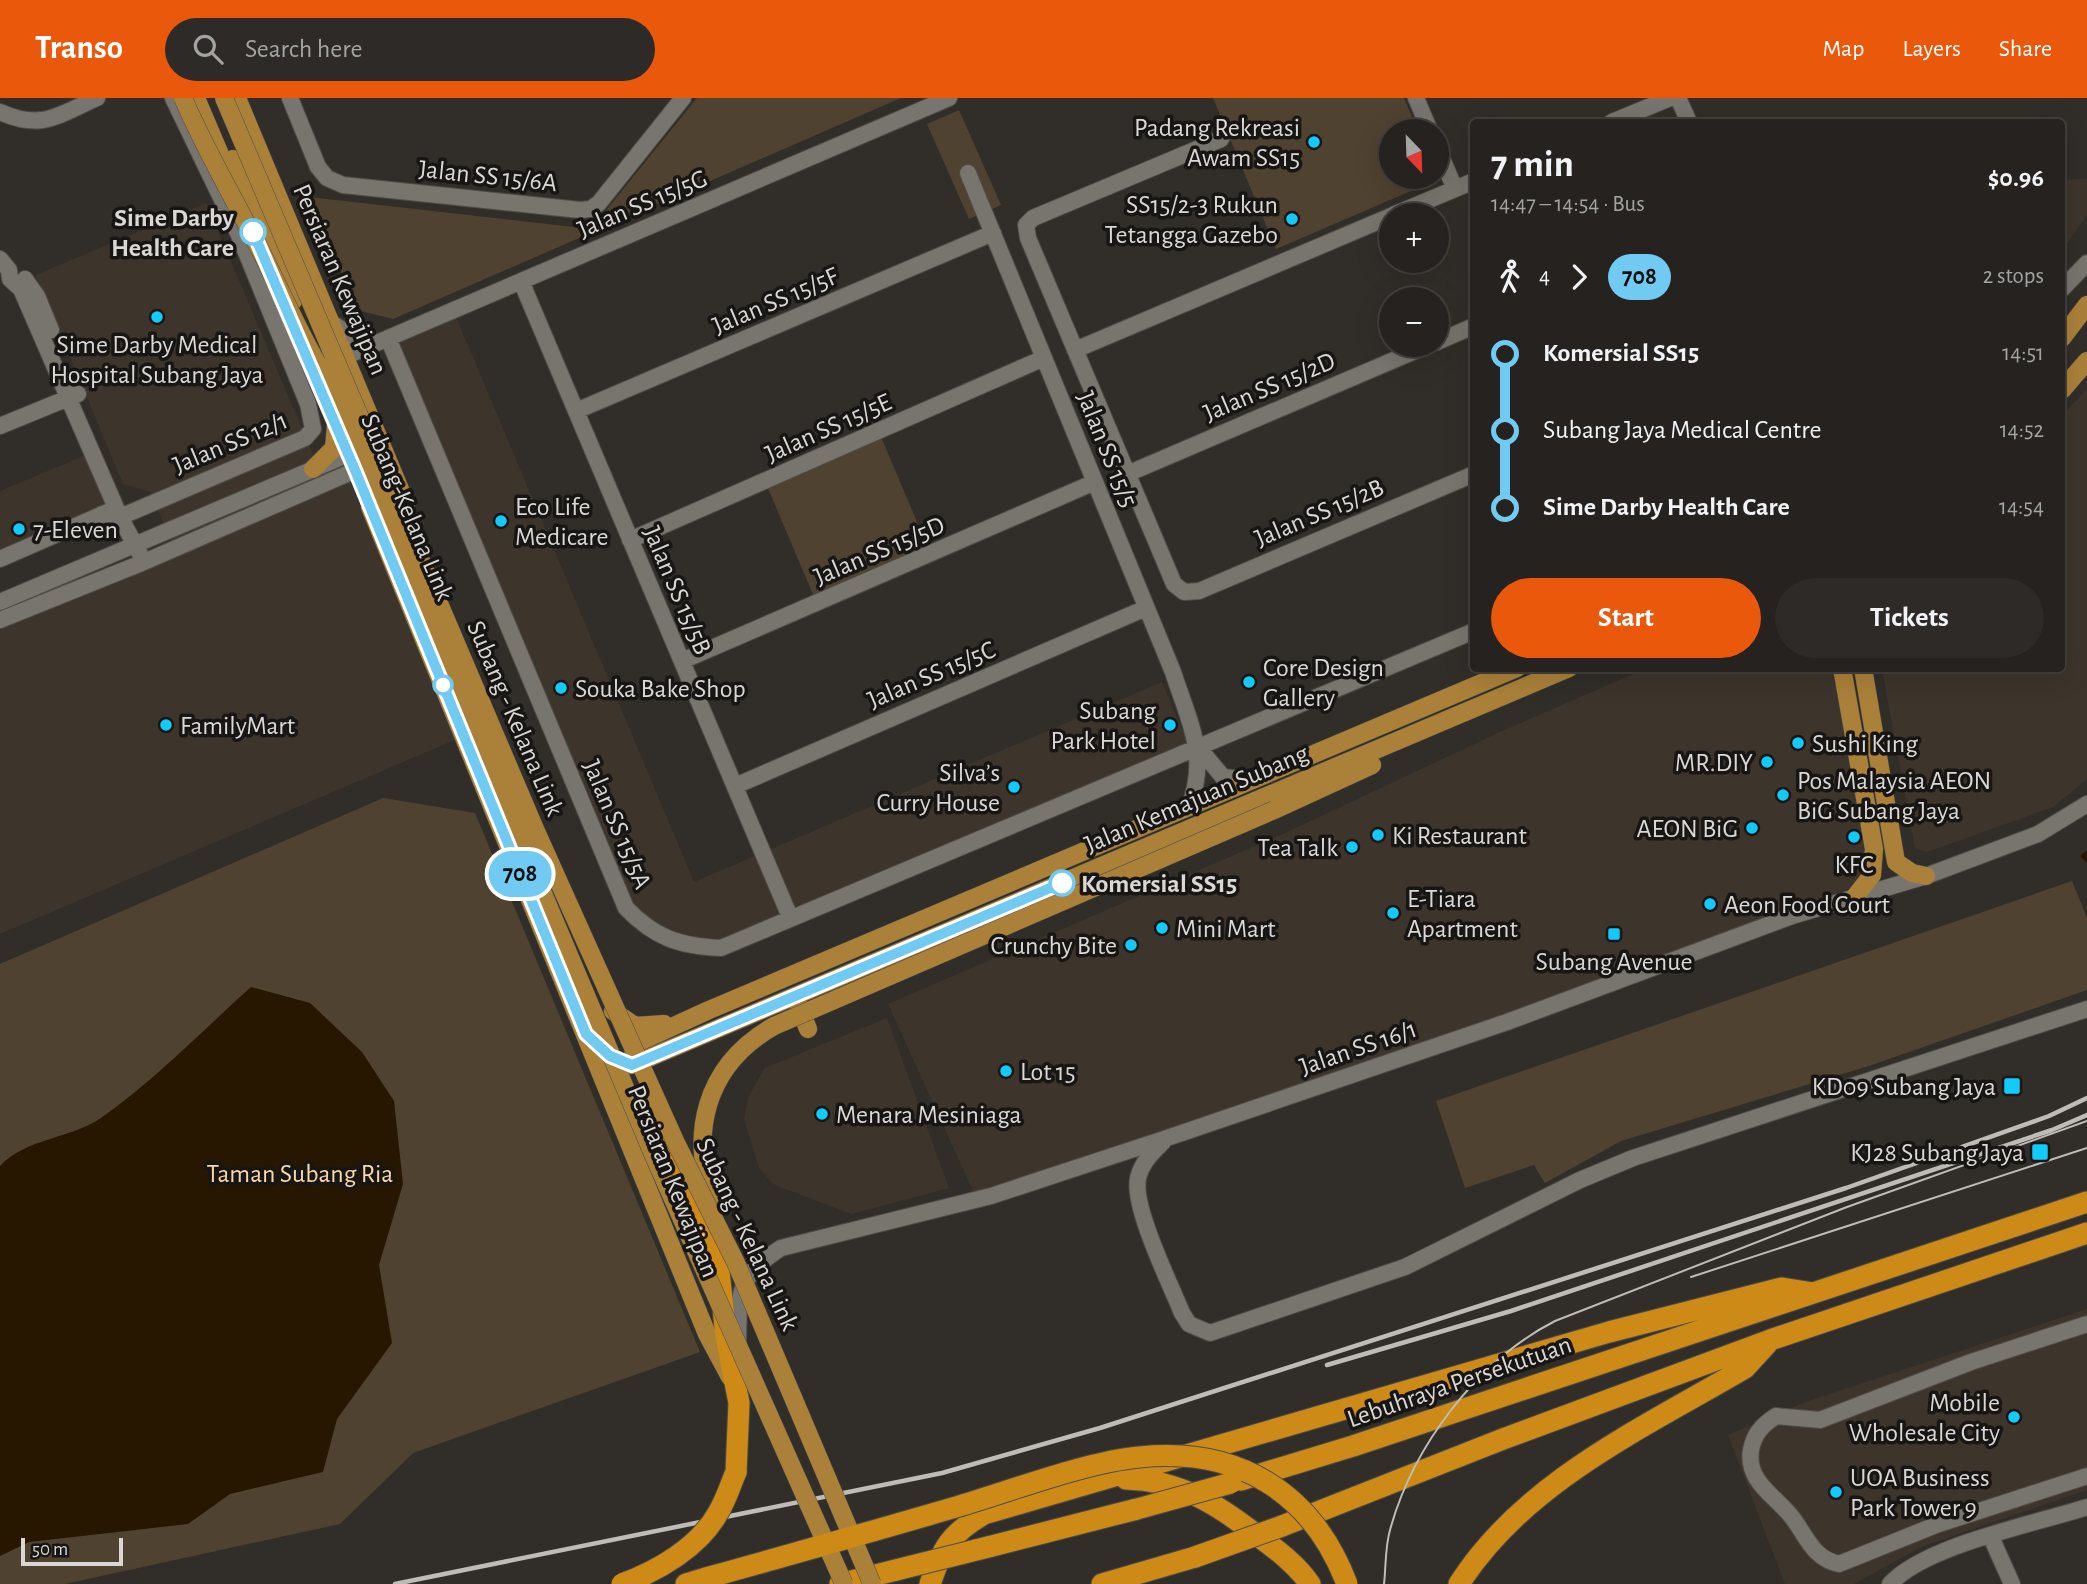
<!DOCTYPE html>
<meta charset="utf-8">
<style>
:root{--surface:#25221f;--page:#2d2a28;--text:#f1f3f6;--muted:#a3a4a4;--line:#423f3d;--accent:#ea580c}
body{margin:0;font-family:"Alegreya Sans",sans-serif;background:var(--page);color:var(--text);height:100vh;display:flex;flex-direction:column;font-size:26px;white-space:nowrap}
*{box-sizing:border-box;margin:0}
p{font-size:23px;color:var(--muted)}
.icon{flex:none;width:38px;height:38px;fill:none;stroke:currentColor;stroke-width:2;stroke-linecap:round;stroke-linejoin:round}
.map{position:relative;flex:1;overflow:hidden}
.details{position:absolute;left:1470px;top:21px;width:595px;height:553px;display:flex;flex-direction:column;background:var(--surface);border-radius:7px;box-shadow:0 7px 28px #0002,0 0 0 2px var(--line)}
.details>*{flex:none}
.badge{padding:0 14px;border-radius:23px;font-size:24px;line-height:46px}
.needle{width:46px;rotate:157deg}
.fabs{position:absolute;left:1379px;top:21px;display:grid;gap:14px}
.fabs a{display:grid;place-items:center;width:70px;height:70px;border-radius:50%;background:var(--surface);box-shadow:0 7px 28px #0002,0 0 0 2px var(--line);font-size:35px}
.scale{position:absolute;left:21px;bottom:18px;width:102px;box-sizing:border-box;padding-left:7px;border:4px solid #dad7d4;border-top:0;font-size:19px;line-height:24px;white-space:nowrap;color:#dad7d4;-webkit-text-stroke:5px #181614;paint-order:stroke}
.map>.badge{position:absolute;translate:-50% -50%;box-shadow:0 0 0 4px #fff}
.legs{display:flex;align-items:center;gap:10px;height:77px;padding:0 21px;font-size:23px}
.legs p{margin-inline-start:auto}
.headline{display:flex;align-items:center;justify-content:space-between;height:119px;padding:0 21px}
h1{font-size:38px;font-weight:700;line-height:52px}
.action{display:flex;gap:14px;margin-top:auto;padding:14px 21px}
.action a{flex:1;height:80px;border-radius:42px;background:var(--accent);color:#fff;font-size:28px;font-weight:700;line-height:80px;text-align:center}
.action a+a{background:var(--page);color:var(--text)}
ul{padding:0 21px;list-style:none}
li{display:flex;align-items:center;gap:24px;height:77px;font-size:26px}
li i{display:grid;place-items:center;width:10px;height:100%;margin:0 9px;background:currentColor}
li i::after{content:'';width:18px;height:18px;margin:-9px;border:5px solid;border-radius:50%;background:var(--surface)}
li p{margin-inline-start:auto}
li:first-child i{background:linear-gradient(#0000 50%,currentColor 0)}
li:last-child i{background:linear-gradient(currentColor 50%,#0000 0)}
header{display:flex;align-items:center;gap:42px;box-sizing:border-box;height:98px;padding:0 35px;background:var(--accent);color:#fff}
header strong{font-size:33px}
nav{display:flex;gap:38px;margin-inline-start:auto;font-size:24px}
.search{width:490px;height:63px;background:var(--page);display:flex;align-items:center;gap:18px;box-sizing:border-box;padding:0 24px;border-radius:38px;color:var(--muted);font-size:26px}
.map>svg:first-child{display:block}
.built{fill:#3d352c}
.green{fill:#504230}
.water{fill:#271701}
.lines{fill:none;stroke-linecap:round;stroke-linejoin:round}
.stream{stroke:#271701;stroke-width:4.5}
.minor-casing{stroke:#4f4c48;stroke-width:18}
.major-casing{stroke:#4f4c48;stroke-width:19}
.highway-casing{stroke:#4f4c48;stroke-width:23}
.minor{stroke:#78746e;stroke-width:16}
.major{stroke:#ab8139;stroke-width:18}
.highway{stroke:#cd8a16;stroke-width:21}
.tram{stroke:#bfbcb8;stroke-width:2}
.rail{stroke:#bfbcb8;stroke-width:4.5}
.major-bridge-casing{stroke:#4f4c48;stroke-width:19;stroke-linecap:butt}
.highway-bridge-casing{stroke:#4f4c48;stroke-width:23;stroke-linecap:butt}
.major-bridge{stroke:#ab8139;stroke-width:18}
.highway-bridge{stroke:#cd8a16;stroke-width:21}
.line-1-casing{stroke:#fff;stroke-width:16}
.line-1{stroke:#71caf2;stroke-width:10}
.poi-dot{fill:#12cafb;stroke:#181614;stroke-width:2.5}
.stop-1-dot{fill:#fff;stroke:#71caf2;stroke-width:3.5}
.labels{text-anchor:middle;stroke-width:7;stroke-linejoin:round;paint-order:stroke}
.poi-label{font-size:26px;fill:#dad7d4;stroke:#181614;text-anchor:start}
.street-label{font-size:26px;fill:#dad7d4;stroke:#181614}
.stop-label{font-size:26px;font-weight:bold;fill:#dad7d4;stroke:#181614;text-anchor:end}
.park-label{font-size:26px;fill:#fbd6a7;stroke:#181614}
</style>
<header>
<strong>Transo</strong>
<div class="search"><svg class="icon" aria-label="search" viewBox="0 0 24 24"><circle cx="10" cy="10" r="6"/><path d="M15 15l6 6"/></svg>Search here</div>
<nav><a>Map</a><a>Layers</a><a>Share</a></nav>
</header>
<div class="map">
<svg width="2087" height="1486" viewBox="0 0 2087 1486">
<rect width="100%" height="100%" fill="#312e29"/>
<path class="built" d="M2087,81V117L2062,153V82Z
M206,105L328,392L350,382L361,400L415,528L457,641L0,836V530L177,456L150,394L123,386L36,177Z
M456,219L694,784L1162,584L1188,646L719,846L688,845L647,827L629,806L396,244Z
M2087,291V681L2053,709L1927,754L1915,750L1882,571L2062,570V317Z
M93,354L115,411L0,461V393Z
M1645,571H1836L1869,766L1856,788L1661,857L1434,942L974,1095L888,906L1283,736L1500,634Z
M887,920L949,1090L851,1116L773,1086L759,1070L744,1021L749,997L765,970Z
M2087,1211V1392L1923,1448L1854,1486H1785L1728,1337L1806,1304Z"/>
<path class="green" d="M697,0H901L393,221L357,212L309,99L591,131Z
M1213,0H1404L1418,33H1391V79H1437V76L1439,81L1276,151Z
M959,12L1001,107L969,121L927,26Z
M881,339L929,452L815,501L767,388Z
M383,700L475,715L700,1254L413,1355L340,1426L65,1486H0V866Z
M2072,783L2087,820V892L1869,968L1621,1043L1545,1085L1534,1067L1465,1090L1436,1003Z"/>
<path class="water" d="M251,889L310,905L362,954L394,1003L403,1086L379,1167L392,1245L337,1321L323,1374L230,1396L188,1426L29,1444L0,1458V1068C26,1040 70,1041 101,1020C155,982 202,933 251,889Z"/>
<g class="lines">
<path class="stream" d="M2087,755L2083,758L2087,762"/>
<g class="minor-casing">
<path id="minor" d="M290,0L318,69L327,80L343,87L580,112L591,111L599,105L683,0
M1416,0L1430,33
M1678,0L1689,24
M0,14C42,33 58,17 97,0
M1612,24L1670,0
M1221,41L1033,120L1026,127L1028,140L1174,486L1184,494L1199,493L1474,376
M1437,49L1455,91
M968,75L1173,574C1189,624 1209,657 1189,709
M1393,117L1474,83
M0,161L9,172L10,181
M10,181L21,191L120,419L140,456
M25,181L37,198L51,232
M521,183L790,819
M2062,191L2087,165
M329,223L357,242L373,247
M388,240L626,810C655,840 679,848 721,850L1474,533
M1437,244L1474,228
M1075,252L1391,118
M344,259L949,0
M576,313L993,135
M0,328L78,296
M1127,376L1429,247
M102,416L120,419L305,340L313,331L308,306L239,137L173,0
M630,442L1044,260
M0,461L110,413
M0,504L349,356
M0,522L144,464L356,372
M682,563L1095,384
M1197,648L1223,679L1250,682
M735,688L1146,510
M1163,1044C1151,1056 1142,1064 1138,1080C1132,1109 1170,1185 1182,1215L1189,1226L1210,1235L1405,1169L1580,1082L1633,1060L2087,911
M2087,1226L1971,1264L1820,1322L1776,1318C1762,1327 1754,1336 1751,1352C1746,1383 1774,1397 1791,1418C1807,1438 1812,1460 1839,1466L1936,1427L2087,1378
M738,1246C739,1195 736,1179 781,1150L991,1098L1167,1040L1507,924L1792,818L1926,778L2038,736L2087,706
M1991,1439L2012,1486
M1890,1486C1926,1447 2035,1426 2087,1409"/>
</g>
<g class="major-casing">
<path id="major" d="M196,0L230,80
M237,0L406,406
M233,61L293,203
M2062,240L2087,207
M2062,292L2087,263
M313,371L334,350L336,327
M370,409L707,1236L730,1279
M1842,570L1874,751L1872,777L1854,800
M1863,570L1896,764L1912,775L1926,778
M1274,712L1372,667
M796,901L808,931
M613,913L635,928L664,926
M604,953L619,964L632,967L1569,570
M632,964L635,947L641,943L709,912L1517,570
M715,1111C688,1037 704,968 774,928"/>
</g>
<g class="highway-casing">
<path id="highway" d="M657,1024L718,1164L726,1238L739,1305L736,1374
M1126,1381C1179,1382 1217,1406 1258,1438C1277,1452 1296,1466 1310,1486
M1241,1382L1353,1348L2087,1104
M1282,1428L1503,1341L1770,1242L2087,1135
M988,1449L1137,1411
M686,1486L706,1480
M840,1486L896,1472
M930,1486C942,1450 951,1435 984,1416L1609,1234L1782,1190L1813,1195
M1102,1486L1195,1459
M1459,1486C1524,1384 1643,1330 1745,1270L1767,1246"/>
</g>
<use href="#minor" class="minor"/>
<use href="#major" class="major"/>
<use href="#highway" class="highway"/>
<path class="tram" d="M1691,1179L2087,1050
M1384,1486C1386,1469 1385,1449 1390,1432C1413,1348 1477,1263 1555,1223L1847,1109L2087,1023"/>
<path class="rail" d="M1327,1267L1511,1213L2052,1032L2087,1017
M395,1486L942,1375L1100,1330L1846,1090L2049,1018L2087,1000"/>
<g class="major-bridge-casing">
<path id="major-bridge" d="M183,0C210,63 246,120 275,182C291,214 305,246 324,277L653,1056L844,1486
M224,0L535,731L675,1043L736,1165L872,1486
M774,928L1274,712"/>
</g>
<g class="highway-bridge-casing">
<path id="highway-bridge" d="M1137,1411L1231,1385
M1195,1459L1282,1428
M896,1472L988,1449
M706,1480C790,1457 873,1433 956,1409C1011,1393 1085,1364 1140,1359C1238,1349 1312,1394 1347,1486
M622,1486C658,1473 699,1449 718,1415C726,1402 730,1388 736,1374"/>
</g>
<use href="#major-bridge" class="major-bridge"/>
<use href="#highway-bridge" class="highway-bridge"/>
</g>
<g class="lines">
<g class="line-1-casing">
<path id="line-1" d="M253,134L355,372L586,936L610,958L632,967L1062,785"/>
</g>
<use href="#line-1" class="line-1"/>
</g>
<g class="poi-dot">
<circle cx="1314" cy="44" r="7"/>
<circle cx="1292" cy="121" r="7"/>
<circle cx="157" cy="219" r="7"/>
<circle cx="501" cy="423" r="7"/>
<circle cx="19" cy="431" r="7"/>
<circle cx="1249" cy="584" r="7"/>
<circle cx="561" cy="590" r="7"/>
<circle cx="166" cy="627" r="7"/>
<circle cx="1170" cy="627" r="7"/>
<circle cx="1798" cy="645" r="7"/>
<circle cx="1767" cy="664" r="7"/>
<circle cx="1014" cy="689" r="7"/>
<circle cx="1783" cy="697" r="7"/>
<circle cx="1752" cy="730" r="7"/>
<circle cx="1378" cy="737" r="7"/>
<circle cx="1854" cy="739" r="7"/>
<circle cx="1352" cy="749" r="7"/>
<circle cx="1710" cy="806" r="7"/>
<circle cx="1393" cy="815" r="7"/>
<circle cx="1162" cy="830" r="7"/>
<rect x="1607" y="829" width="14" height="14" rx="3.5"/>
<circle cx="1131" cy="847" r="7"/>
<circle cx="1006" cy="973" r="7"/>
<rect x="2003" y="979" width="18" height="18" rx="3.5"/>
<circle cx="822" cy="1016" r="7"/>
<rect x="2031" y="1045" width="18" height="18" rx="3.5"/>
<circle cx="2014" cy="1319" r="7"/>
<circle cx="1836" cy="1394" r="7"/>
</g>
<g class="stop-1-dot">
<circle cx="253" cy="134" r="12"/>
<circle cx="443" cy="587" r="9"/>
<circle cx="1062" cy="785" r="12"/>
</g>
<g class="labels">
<g class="poi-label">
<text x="1300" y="38" text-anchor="end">Padang Rekreasi<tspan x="1300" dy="30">Awam SS15</tspan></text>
<text x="1278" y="115" text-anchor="end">SS15/2-3 Rukun<tspan x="1278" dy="30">Tetangga Gazebo</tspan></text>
<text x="157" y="255" text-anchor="middle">Sime Darby Medical<tspan x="157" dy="30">Hospital Subang Jaya</tspan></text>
<text x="515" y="417">Eco Life<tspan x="515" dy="30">Medicare</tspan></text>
<text x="33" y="440">7-Eleven</text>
<text x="1263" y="578">Core Design<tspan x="1263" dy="30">Gallery</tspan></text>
<text x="575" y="599">Souka Bake Shop</text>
<text x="1156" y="621" text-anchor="end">Subang<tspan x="1156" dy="30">Park Hotel</tspan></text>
<text x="180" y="636">FamilyMart</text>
<text x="1812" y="654">Sushi King</text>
<text x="1753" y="673" text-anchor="end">MR.DIY</text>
<text x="1000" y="683" text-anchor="end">Silva’s<tspan x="1000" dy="30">Curry House</tspan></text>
<text x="1797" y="691">Pos Malaysia AEON<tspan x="1797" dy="30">BiG Subang Jaya</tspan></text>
<text x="1738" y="739" text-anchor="end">AEON BiG</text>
<text x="1392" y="746">Ki Restaurant</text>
<text x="1338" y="758" text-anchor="end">Tea Talk</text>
<text x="1854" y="775" text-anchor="middle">KFC</text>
<text x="1407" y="809">E-Tiara<tspan x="1407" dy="30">Apartment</tspan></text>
<text x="1724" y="815">Aeon Food Court</text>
<text x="1176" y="839">Mini Mart</text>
<text x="1117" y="856" text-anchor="end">Crunchy Bite</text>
<text x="1614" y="872" text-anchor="middle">Subang Avenue</text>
<text x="1020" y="982">Lot 15</text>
<text x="1996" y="997" text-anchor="end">KD09 Subang Jaya</text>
<text x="836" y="1025">Menara Mesiniaga</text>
<text x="2024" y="1063" text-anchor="end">KJ28 Subang Jaya</text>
<text x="2000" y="1313" text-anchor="end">Mobile<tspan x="2000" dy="30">Wholesale City</tspan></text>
<text x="1850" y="1388">UOA Business<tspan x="1850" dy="30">Park Tower 9</tspan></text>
</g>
<g class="street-label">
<text transform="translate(488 77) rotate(6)" y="9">Jalan SS 15/6A</text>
<text transform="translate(642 105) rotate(-23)" y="9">Jalan SS 15/5G</text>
<text transform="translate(341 181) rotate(67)" y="9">Persiaran Kewajipan</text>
<text transform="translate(775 202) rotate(-23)" y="9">Jalan SS 15/5F</text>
<text transform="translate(1269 288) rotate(-23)" y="9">Jalan SS 15/2D</text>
<text transform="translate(828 329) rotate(-24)" y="9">Jalan SS 15/5E</text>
<text transform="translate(230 344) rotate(-23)" y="9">Jalan SS 12/1</text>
<text transform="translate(1108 351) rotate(68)" y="9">Jalan SS 15/5</text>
<text transform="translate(408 409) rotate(67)" y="9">Subang-Kelana Link</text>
<text transform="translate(1319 414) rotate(-23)" y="9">Jalan SS 15/2B</text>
<text transform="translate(879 452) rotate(-23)" y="9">Jalan SS 15/5D</text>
<text transform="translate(678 492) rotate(67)" y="9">Jalan SS 15/5B</text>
<text transform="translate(931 576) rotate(-23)" y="9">Jalan SS 15/5C</text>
<text transform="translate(516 620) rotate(67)" y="9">Subang - Kelana Link</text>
<text transform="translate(1196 700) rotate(-23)" y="9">Jalan Kemajuan Subang</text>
<text transform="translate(618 726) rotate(67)" y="9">Jalan SS 15/5A</text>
<text transform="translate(1358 949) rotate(-19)" y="9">Jalan SS 16/1</text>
<text transform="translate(674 1083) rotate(68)" y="9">Persiaran Kewajipan</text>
<text transform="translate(748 1136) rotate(65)" y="9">Subang - Kelana Link</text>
<text transform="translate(1459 1283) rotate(-19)" y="9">Lebuhraya Persekutuan</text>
</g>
<g class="stop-label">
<text x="234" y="128">Sime Darby<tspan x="234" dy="30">Health Care</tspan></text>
<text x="1081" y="794" text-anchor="start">Komersial SS15</text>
</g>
<g class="park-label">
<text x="300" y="1084">Taman Subang Ria</text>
</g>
</g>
</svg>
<div class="fabs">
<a><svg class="needle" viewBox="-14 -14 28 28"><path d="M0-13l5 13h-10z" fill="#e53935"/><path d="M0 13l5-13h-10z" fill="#a3a4a4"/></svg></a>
<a>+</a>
<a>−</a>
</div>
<div class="scale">50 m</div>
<b class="badge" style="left:520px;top:776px;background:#71caf2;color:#111">708</b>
<section class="details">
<div class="headline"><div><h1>7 min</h1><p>14:47 – 14:54 · Bus</p></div><b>$0.96</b></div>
<div class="legs"><svg class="icon" aria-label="walk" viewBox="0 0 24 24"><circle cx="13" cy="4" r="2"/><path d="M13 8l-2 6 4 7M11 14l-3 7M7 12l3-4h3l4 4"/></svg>4<svg class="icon" aria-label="forward" viewBox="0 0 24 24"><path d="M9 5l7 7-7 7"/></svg><b class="badge" style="background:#71caf2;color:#111">708</b><p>2 stops</p></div>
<ul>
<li><i style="color:#71caf2"></i><b>Komersial SS15</b><p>14:51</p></li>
<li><i style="color:#71caf2"></i><span>Subang Jaya Medical Centre</span><p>14:52</p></li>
<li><i style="color:#71caf2"></i><b>Sime Darby Health Care</b><p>14:54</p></li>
</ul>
<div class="action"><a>Start</a><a>Tickets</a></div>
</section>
</div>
